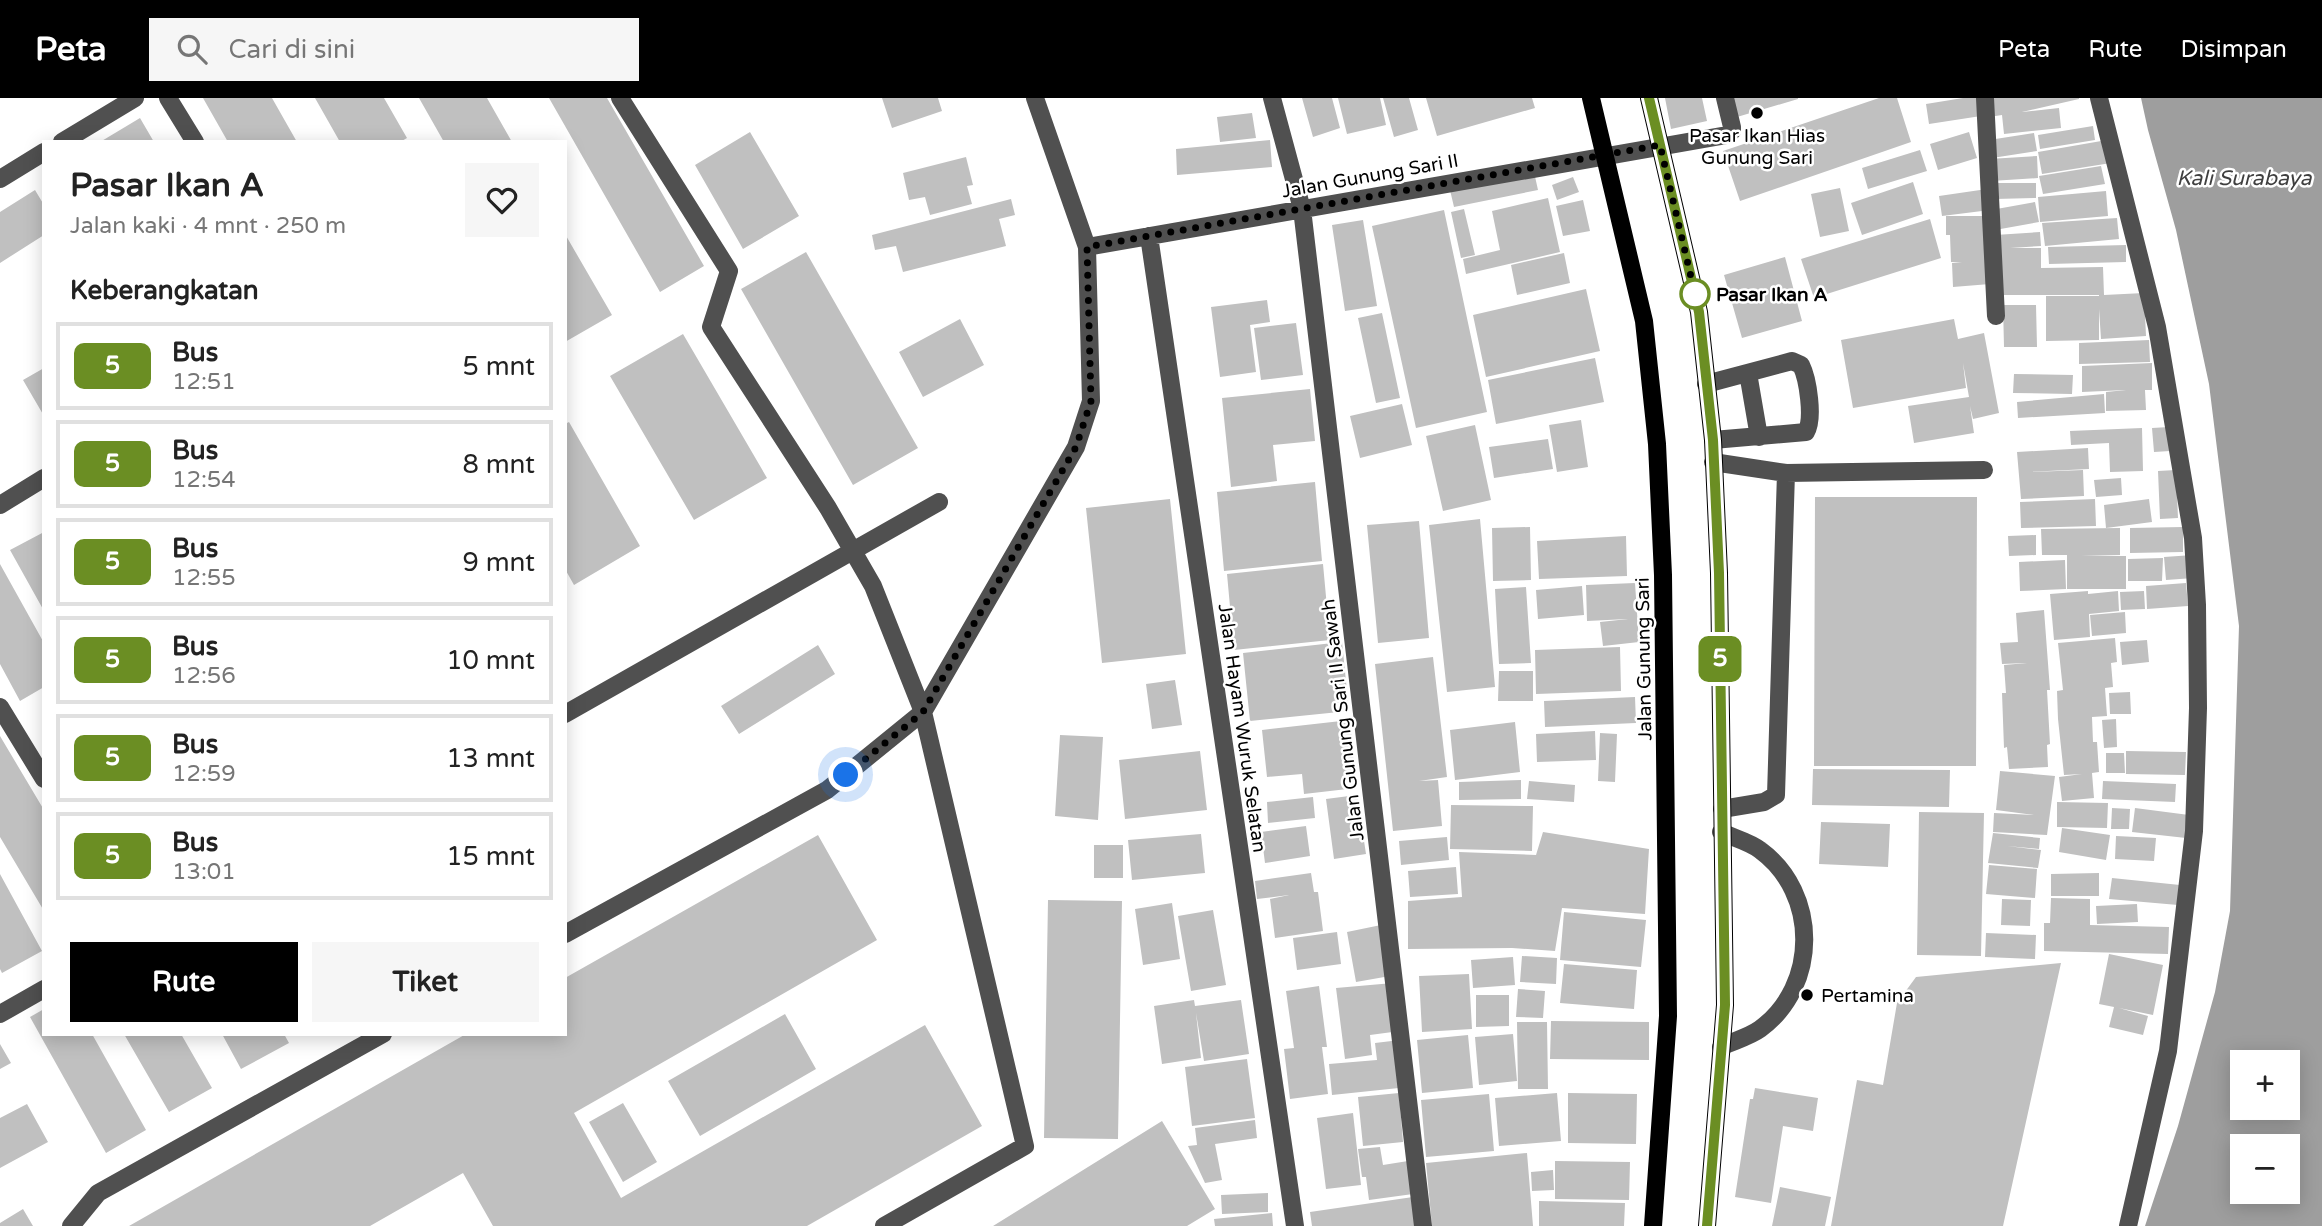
<!DOCTYPE html>
<html lang="id">
<meta charset="utf-8">
<style>
:root{--surface:#fff;--page:#f6f6f6;--text:#222;--muted:#767676;--line:#e0e0e0;--accent:#000}
body{margin:0;font-family:"Varela Round",sans-serif;background:var(--page);color:var(--text);height:100vh;display:flex;flex-direction:column;font-size:26px;white-space:nowrap}
*{box-sizing:border-box;margin:0}
p{font-size:23px;color:var(--muted)}
.icon{flex:none;width:38px;height:38px;fill:none;stroke:currentColor;stroke-width:2;stroke-linecap:round;stroke-linejoin:round}
.map{position:relative;flex:1;overflow:hidden}
.drawer{position:absolute;left:42px;top:42px;width:525px;height:896px;display:flex;flex-direction:column;background:var(--surface);border-radius:0px;box-shadow:0 4px 18px #0003}
.drawer>*{flex:none}
.badge{padding:0 14px;border-radius:10px;font-size:24px;line-height:46px}
.fabs{position:absolute;left:2230px;top:952px;display:grid;gap:14px}
.fabs a{display:grid;place-items:center;width:70px;height:70px;border-radius:0px;background:var(--surface);box-shadow:0 4px 18px #0003;font-size:35px}
.you{position:absolute;width:35px;height:35px;margin:-18px;border:5px solid #fff;border-radius:50%;background:#1a73e8;box-shadow:0 0 0 10px #1a73e833}
.map>.badge{position:absolute;translate:-50% -50%;box-shadow:0 0 0 4px #fff}
h2{padding:0 28px;font-size:26px;line-height:63px}
.round{display:grid;place-items:center;flex:none;width:74px;height:74px;border-radius:0px;background:var(--page)}
.headline{display:flex;align-items:center;justify-content:space-between;height:119px;padding:0 28px}
h1{font-size:33px;font-weight:700;line-height:52px}
.primary-button{display:flex;gap:14px;margin-top:auto;padding:14px 28px}
.primary-button a{flex:1;height:80px;border-radius:0px;background:var(--accent);color:#fff;font-size:28px;font-weight:700;line-height:80px;text-align:center}
.primary-button a+a{background:var(--page);color:var(--text)}
ul{padding:0;list-style:none}
li{display:flex;align-items:center;gap:21px;height:88px;margin:0 14px 10px;padding:0 14px;border:4px solid var(--line);border-radius:0px}
li div{flex:1}
li b{display:block;font-size:26px}
li em{font-style:normal}
li .badge{min-width:77px;font-weight:700;text-align:center}
header{display:flex;align-items:center;gap:42px;box-sizing:border-box;height:98px;padding:0 35px;background:var(--accent);color:#fff}
header strong{font-size:33px}
nav{display:flex;gap:38px;margin-inline-start:auto;font-size:24px}
.search{width:490px;height:63px;background:var(--page);display:flex;align-items:center;gap:18px;box-sizing:border-box;padding:0 24px;border-radius:0px;color:var(--muted);font-size:26px}
.map>svg:first-child{display:block}
.water{fill:#9e9e9e;fill-rule:evenodd}
.building{fill:#c0c0c0}
.lines{fill:none;stroke-linecap:round;stroke-linejoin:round}
.minor{stroke:#505050;stroke-width:18}
.major{stroke:#000;stroke-width:18}
.line-casing{stroke:#fff;stroke-width:16}
.line{stroke:#6b8e23;stroke-width:10}
.walk{stroke:#000;stroke-width:7;stroke-dasharray:0 12.6}
.poi-dot{fill:#000;stroke:#fff;stroke-width:2.5}
.stop-dot{fill:#fff;stroke:#6b8e23;stroke-width:3.5}
.labels{text-anchor:middle;stroke-width:5;stroke-linejoin:round;paint-order:stroke}
.poi-label{font-size:19px;fill:#000;stroke:#fff}
.street-label{font-size:19px;fill:#000;stroke:#fff}
.stop-label{font-size:19px;font-weight:bold;fill:#000;stroke:#fff;text-anchor:start}
.water-label{font-size:21px;font-style:italic;fill:#3f3f3f;stroke:#fff}
</style>
<header>
<strong>Peta</strong>
<div class="search"><svg class="icon" aria-label="search" viewBox="0 0 24 24"><circle cx="10" cy="10" r="6"/><path d="M15 15l6 6"/></svg>Cari di sini</div>
<nav><a>Peta</a><a>Rute</a><a>Disimpan</a></nav>
</header>
<div class="map">
<svg width="2322" height="1128" viewBox="0 0 2322 1128">
<rect width="100%" height="100%" fill="#fff"/>
<path class="water" d="M2141,0H2322V1128H2145L2178,1028L2215,894L2230,813L2239,528L2209,286L2176,132L2148,32ZM2242,964H2287V1010H2242ZM2242,1048H2287V1094H2242Z"/>
<path class="building" d="M203,0H272L297,44H228Z
M315,0H384L407,40L400,44H340Z
M419,0H487L512,44H444Z
M549,0H607L704,168L660,194Z
M882,0H938L942,13L892,30Z
M1302,0H1332L1340,30L1313,39Z
M1338,0H1380L1386,27L1347,36Z
M1383,0H1409L1418,32L1394,39Z
M1426,0H1532L1535,10L1437,38Z
M1665,0H1702L1707,23L1671,31Z
M1732,0H1798V1L1737,19Z
M1879,0H1897L1911,44L1740,103L1723,53Z
M1963,0H1977L1981,18L1929,26L1926,6Z
M1986,0H2079V1L2022,14L2059,10L2061,30L2004,36L2002,17L1989,19Z
M1252,15L1256,40L1220,44L1217,19Z
M140,20L154,44H100Z
M2093,28L2095,42L2040,51L2038,37Z
M750,34L799,118L743,151L695,67Z
M1969,34L1977,60L1938,72L1930,46Z
M2034,35L2037,53L1992,60L1989,42Z
M1270,42L1272,69L1177,77L1176,51Z
M2107,42L2111,65L2042,76L2038,54Z
M1920,52L1927,73L1868,91L1862,70Z
M2037,58L2038,80L1991,83L1989,61Z
M966,59L973,87L967,88L972,106L930,117L925,99L909,102L903,75Z
M2101,68L2105,86L2043,96L2039,78Z
M1534,74L1538,92L1454,109L1450,92Z
M1573,79L1579,94L1557,102L1552,87Z
M1913,84L1923,116L1862,137L1851,105Z
M1995,85H2036V100L1995,101Z
M1840,90L1849,133L1820,139L1811,96Z
M1987,91L1990,112L1942,118L1939,98Z
M35,92L44,107V137L0,165V114Z
M2106,93L2108,118L2040,124L2038,99Z
M1548,100L1560,154L1466,176L1463,161L1500,152L1492,113Z
M1011,101L1015,117L999,121L1006,148L903,174L896,148L875,152L872,137Z
M1583,102L1590,133L1563,138L1556,108Z
M2035,104L2039,124L1995,132L1991,112Z
M1464,111L1475,157L1461,160L1451,114Z
M1444,112L1487,314L1416,330L1372,128Z
M1946,118H1990V186L1953,189L1952,165L1962,164H1951L1950,137H1946Z
M2117,120L2119,141L2045,148L2042,125Z
M1930,121L1941,160L1814,200L1801,161Z
M1363,122L1377,208L1345,213L1332,127Z
M2040,134L2041,148L2010,150H2041V170L2103,169L2104,197L2144,195L2146,238L2101,241L2099,211V242L2046,243V198H2099V197H2000L1995,137Z
M565,136L612,217L565,244Z
M2126,147V164L2049,166L2048,149Z
M806,154L918,350L853,387L741,191Z
M1564,155L1570,185L1517,197L1511,167Z
M1785,159L1802,223L1742,240L1724,177Z
M1586,191L1600,253L1486,279L1473,217Z
M1267,202L1270,224L1250,227L1256,274L1220,279L1211,209Z
M2003,207H2036L2037,249H2004Z
M1382,215L1400,300L1376,305L1358,220Z
M960,221L984,267L923,299L899,254Z
M1954,221L1958,241L1984,235L1999,315L1973,321L1970,308L1974,335L1914,345L1908,308L1969,299L1963,265L1966,290L1853,310L1841,242Z
M1296,225L1303,277L1261,282L1254,230Z
M683,236L767,380L694,422L610,278Z
M2149,242L2150,264L2079,266V245Z
M1595,260L1604,304L1496,326L1488,282Z
M2152,265V292H2145L2146,312L2106,313V294L2126,292L2082,294V268Z
M44,270V318L23,282Z
M2014,276L2073,277L2072,296L2013,295Z
M1310,291L1315,343L1273,347L1277,383L1231,389L1222,300Z
M2104,296L2105,315L2018,320L2017,304Z
M1402,306L1412,347L1360,360L1350,318Z
M1581,322L1588,369L1557,374L1549,327Z
M569,324L640,448L574,487L565,471V326Z
M1475,327L1491,402L1443,413L1426,338Z
M2169,329L2170,353L2154,354L2152,330Z
M2142,330L2143,373L2110,374L2109,345L2071,347L2070,333Z
M1548,341L1553,371L1494,380L1489,349Z
M2088,350L2089,371L2029,374L2083,372L2084,398L2021,401L2017,354Z
M2176,372L2178,420L2160,421L2158,373Z
M2121,380L2122,397L2096,399L2094,382Z
M1315,384L1322,463L1224,473L1217,394Z
M1815,399H1977L1976,668H1814Z
M1170,401L1186,556L1102,565L1086,410Z
M2095,401L2096,428L2021,430L2020,404Z
M2149,401L2152,424L2106,430L2104,407Z
M1480,421L1495,589L1447,594L1429,427Z
M1419,423L1429,540L1378,545L1367,427Z
M1530,429L1531,482L1493,483L1492,430Z
M2183,429V454L2130,455V430Z
M2120,430V457L2081,458H2126V491H2067V457H2042L2041,431Z
M44,434V513L10,452Z
M2036,437V457L2009,458L2008,438Z
M1626,438L1627,478L1539,481L1537,443Z
M2193,457L2194,480L2166,482L2164,459Z
M2163,460L2162,483H2128V461Z
M2065,462L2066,491L2020,493L2019,464Z
M0,466L44,545V589L20,603L0,566Z
M1323,466L1330,542L1234,552L1227,476Z
M1635,485L1639,544L1603,548L1600,524L1628,521L1587,523L1586,487Z
M2186,485L2188,508L2147,511L2146,488Z
M1582,488L1584,517L1538,521L1536,492Z
M1526,489L1531,565L1499,566L1495,491Z
M2088,493V496L2118,493L2119,513L2089,516L2090,539L2054,542L2050,496Z
M2144,493L2145,511L2121,512L2120,494Z
M2044,512L2050,592H2047L2050,646L2047,647L2048,669L2009,671L2007,649L2004,650L2002,595H2006L2004,567L2027,565L2002,566L2000,545L2018,544L2016,515Z
M2125,514L2126,535L2092,538L2090,517Z
M2115,540L2117,564L2111,565L2113,589L2105,590L2107,618L2092,619L2093,644H2097L2099,674L2092,675L2094,700L2062,703L2059,679L2082,676L2064,677L2058,621L2057,593L2063,592L2058,545Z
M2147,542L2149,564L2122,567L2120,544Z
M1342,544L1349,613L1250,623L1243,555Z
M818,547L835,576L739,636L721,608Z
M1620,549L1621,593L1536,596L1535,552Z
M1433,559L1447,679L1419,683L1438,682L1442,728L1393,733L1375,566Z
M1499,573H1533V603H1498Z
M1175,582L1182,627L1152,631L1146,586Z
M2130,594L2131,616H2110L2109,595Z
M1635,599L1636,625L1545,629L1544,603Z
M2116,621L2117,649L2104,650L2102,622Z
M1350,622L1356,690L1304,696L1302,676L1267,679L1262,632Z
M1515,624L1520,674L1455,682L1450,632Z
M1595,633L1596,662L1537,664L1536,636Z
M1600,635L1617,636L1615,684L1598,683Z
M1060,637L1103,639L1098,722L1055,718Z
M0,638L44,712V813L0,739Z
M1200,653L1207,712L1125,721L1119,662Z
M2126,653L2186,654L2185,677L2126,676Z
M2106,655H2124L2125,675H2106Z
M1813,671L1950,672L1949,709L1812,707Z
M2000,673L2055,678L2047,737L1993,734L1994,715L2034,717L1996,712Z
M1521,682V701L1459,702V684Z
M1529,683L1575,687L1574,704L1527,701Z
M2103,683L2176,686L2175,704L2102,701Z
M1357,697L1366,756L1334,761L1326,701Z
M1313,699L1315,720L1268,725L1267,704Z
M2057,704L2108,705L2107,730L2057,729Z
M1451,707L1533,708L1532,753L1450,751Z
M2112,710L2130,711L2129,731H2111Z
M2135,710L2189,717L2186,740L2132,734Z
M1919,714L1984,715L1981,858L1917,857Z
M1821,724L1890,726L1888,769L1819,766Z
M1306,728L1310,758L1265,765L1261,734Z
M2062,730L2110,737L2106,762L2059,754Z
M1543,734L1649,751L1645,816L1562,810L1555,853L1512,850L1408,851V803L1462,799L1459,754L1536,757Z
M1993,735L2040,740L2039,751L2007,748L2041,752L2038,770L1988,765Z
M1201,736L1205,775L1132,782L1128,742Z
M818,737L877,842L574,1015L621,1100L925,927L982,1028L807,1128H493L463,1075L370,1128H129L466,936H565V880Z
M2116,738L2156,740L2154,763L2115,761Z
M1447,739L1449,762L1401,767L1399,743Z
M1094,747H1123V780H1094Z
M1989,767L2037,771L2035,800L1986,796Z
M1456,769L1458,796L1410,799L1408,773Z
M1311,775L1314,794H1318L1323,833L1275,840L1270,801L1289,797L1257,801L1255,783Z
M2099,775V798H2051V776Z
M0,776L42,853L2,875L0,871Z
M2112,780L2180,787L2178,807L2109,801Z
M2051,800L2090,801V827L2169,829L2168,856L2044,853V825H2050Z
M2002,801L2031,802L2030,828L2001,827Z
M1048,802L1122,803L1118,1041L1044,1040Z
M1172,805L1180,861L1143,867L1135,811Z
M2137,806L2138,824L2097,826L2096,808Z
M1213,812L1226,887L1191,893L1178,818Z
M1564,814L1646,822L1641,869L1560,862Z
M1381,827L1390,878L1356,884L1347,834Z
M1337,834L1341,866L1297,872L1293,840Z
M1986,835L2036,837L2035,861L1985,859Z
M2109,856L2163,867L2153,917L2119,910L2148,918L2143,937L2109,929L2114,909L2099,906Z
M1522,858L1557,860L1556,886L1520,884Z
M1513,859L1515,887L1473,890L1471,862Z
M2061,865L2003,1128H1831L1857,982L1883,987L1897,905L1916,879Z
M1564,866L1637,872L1634,911L1560,905Z
M1469,876L1472,931L1422,934L1419,878Z
M1393,885L1400,933L1370,937L1372,957L1345,961L1336,890Z
M1319,888L1327,949H1322L1328,996L1290,1001L1284,951L1294,950L1286,893Z
M1518,891L1545,893L1543,920L1516,919Z
M1476,897H1509V928L1476,929Z
M1194,902L1195,908L1241,902L1249,956L1204,963L1196,915L1201,960L1162,966L1154,908Z
M44,911V936H92L146,1032L106,1055L30,919Z
M785,916L816,971L700,1038L668,983Z
M1551,923L1649,924V962L1550,961Z
M1517,924H1547L1548,991H1518Z
M124,936H181L212,990L169,1014Z
M222,936H284L289,945L241,971Z
M1513,936L1517,983L1479,987L1475,939Z
M1468,937L1473,990L1422,995L1417,942Z
M1400,942L1399,990L1332,997L1329,966L1377,962L1375,945Z
M0,946L11,965L0,971Z
M1247,961L1255,1020L1192,1028L1185,969Z
M1755,990L1818,1000L1813,1033L1783,1028L1771,1105L1735,1099L1750,1001H1753Z
M1399,995L1403,1044L1363,1048L1358,999Z
M1557,995L1561,1043L1499,1048L1495,1000Z
M1568,995L1637,996L1636,1046L1568,1045Z
M1489,996L1494,1053L1426,1059L1421,1002Z
M623,1005L657,1064L623,1084L589,1024Z
M27,1006L48,1044L0,1070V1020Z
M1353,1015L1361,1087L1326,1091L1317,1020Z
M1255,1022L1257,1040L1215,1046L1222,1082L1205,1085L1188,1048L1197,1047L1195,1030Z
M1162,1023L1215,1111L1187,1128H993Z
M1380,1049L1383,1067L1408,1063L1413,1096L1369,1102L1366,1079H1362L1358,1051Z
M1527,1055L1533,1128H1432L1426,1065Z
M1555,1063L1630,1064L1629,1102L1555,1101Z
M1553,1072L1554,1092L1532,1093L1531,1074Z
M1780,1089L1831,1099L1825,1128H1772Z
M1268,1095V1114L1222,1116L1221,1097Z
M1413,1099L1418,1128H1312L1310,1114Z
M1539,1103L1625,1105L1624,1128H1539Z
M23,1111L33,1128H0V1125Z
M1272,1115L1273,1128H1215L1214,1121Z"/>
<g class="lines">
<path class="minor" d="M168,0L195,44
M620,0L729,173L711,229L828,410L873,488L923,614L1025,1048L884,1128
M1272,0L1302,111L1423,1128
M1985,0L1996,218
M2099,0L2157,229L2193,440L2197,507L2198,610L2194,733L2168,953L2128,1128
M62,44L135,0
M0,81L44,54
M1149,138L1295,1128
M1087,149L1727,37L1732,33V29L1725,0
M1748,275L1759,339
M1706,286L1792,263L1801,267C1808,281 1814,321 1806,334L1713,342
M1713,364L1786,375L1984,372
M0,407L44,380
M0,609L44,681
M565,616L939,404
M1722,711L1764,704L1776,697L1786,375
M565,836L827,692L923,614L1076,349L1091,303L1087,149L1035,0
M0,916L44,891
M1721,949C1733,943 1749,939 1760,931C1819,888 1819,795 1760,752C1750,744 1734,740 1721,734
M71,1128L98,1095L383,936"/>
<path class="major" d="M1591,0L1644,223L1657,346L1663,477L1668,918L1653,1128
M1649,0L1699,214L1713,342L1719,475L1725,907L1707,1128"/>
</g>
<g class="lines">
<g class="line-casing">
<path id="line" d="M1649,0L1699,214L1713,342L1719,475L1725,907L1707,1128"/>
</g>
<use href="#line" class="line"/>
<path class="walk" d="M846,677L923,614L1076,349L1091,303L1087,149L1660,47L1695,196"/>
</g>
<g class="poi-dot">
<circle cx="1757" cy="15" r="7"/>
<circle cx="1807" cy="897" r="7"/>
</g>
<circle class="stop-dot" cx="1695" cy="196" r="14"/>
<g class="labels">
<g class="poi-label">
<text x="1757" y="44">Pasar Ikan Hias<tspan x="1757" dy="22">Gunung Sari</tspan></text>
<text x="1821" y="904" text-anchor="start">Pertamina</text>
</g>
<g class="street-label">
<text transform="translate(1370 77) rotate(-10)" y="7">Jalan Gunung Sari II</text>
<text transform="translate(1643 561) rotate(-91)" y="7">Jalan Gunung Sari</text>
<text transform="translate(1342 622) rotate(-97)" y="7">Jalan Gunung Sari II Sawah</text>
<text transform="translate(1243 630) rotate(82)" y="7">Jalan Hayam Wuruk Selatan</text>
</g>
<g class="stop-label">
<text x="1716" y="203">Pasar Ikan A</text>
</g>
<g class="water-label">
<text x="2244" y="87">Kali Surabaya</text>
</g>
</g>
</svg>
<div class="fabs">
<a>+</a>
<a>−</a>
</div>
<div class="you" style="left:846px;top:677px"></div>
<b class="badge" style="left:1720px;top:561px;background:#6b8e23;color:#fff">5</b>
<section class="drawer">
<div class="headline"><div><h1>Pasar Ikan A</h1><p>Jalan kaki · 4 mnt · 250 m</p></div><a class="round"><svg class="icon" aria-label="heart" viewBox="0 0 24 24"><path d="M12 20l-8-8c-3-5 5-10 8-4 3-6 11-1 8 4z"/></svg></a></div>
<h2>Keberangkatan</h2>
<ul>
<li><span class="badge" style="background:#6b8e23;color:#fff">5</span><div><b>Bus</b><p>12:51</p></div><em>5 mnt</em></li>
<li><span class="badge" style="background:#6b8e23;color:#fff">5</span><div><b>Bus</b><p>12:54</p></div><em>8 mnt</em></li>
<li><span class="badge" style="background:#6b8e23;color:#fff">5</span><div><b>Bus</b><p>12:55</p></div><em>9 mnt</em></li>
<li><span class="badge" style="background:#6b8e23;color:#fff">5</span><div><b>Bus</b><p>12:56</p></div><em>10 mnt</em></li>
<li><span class="badge" style="background:#6b8e23;color:#fff">5</span><div><b>Bus</b><p>12:59</p></div><em>13 mnt</em></li>
<li><span class="badge" style="background:#6b8e23;color:#fff">5</span><div><b>Bus</b><p>13:01</p></div><em>15 mnt</em></li>
</ul>
<div class="primary-button"><a>Rute</a><a>Tiket</a></div>
</section>
</div>
